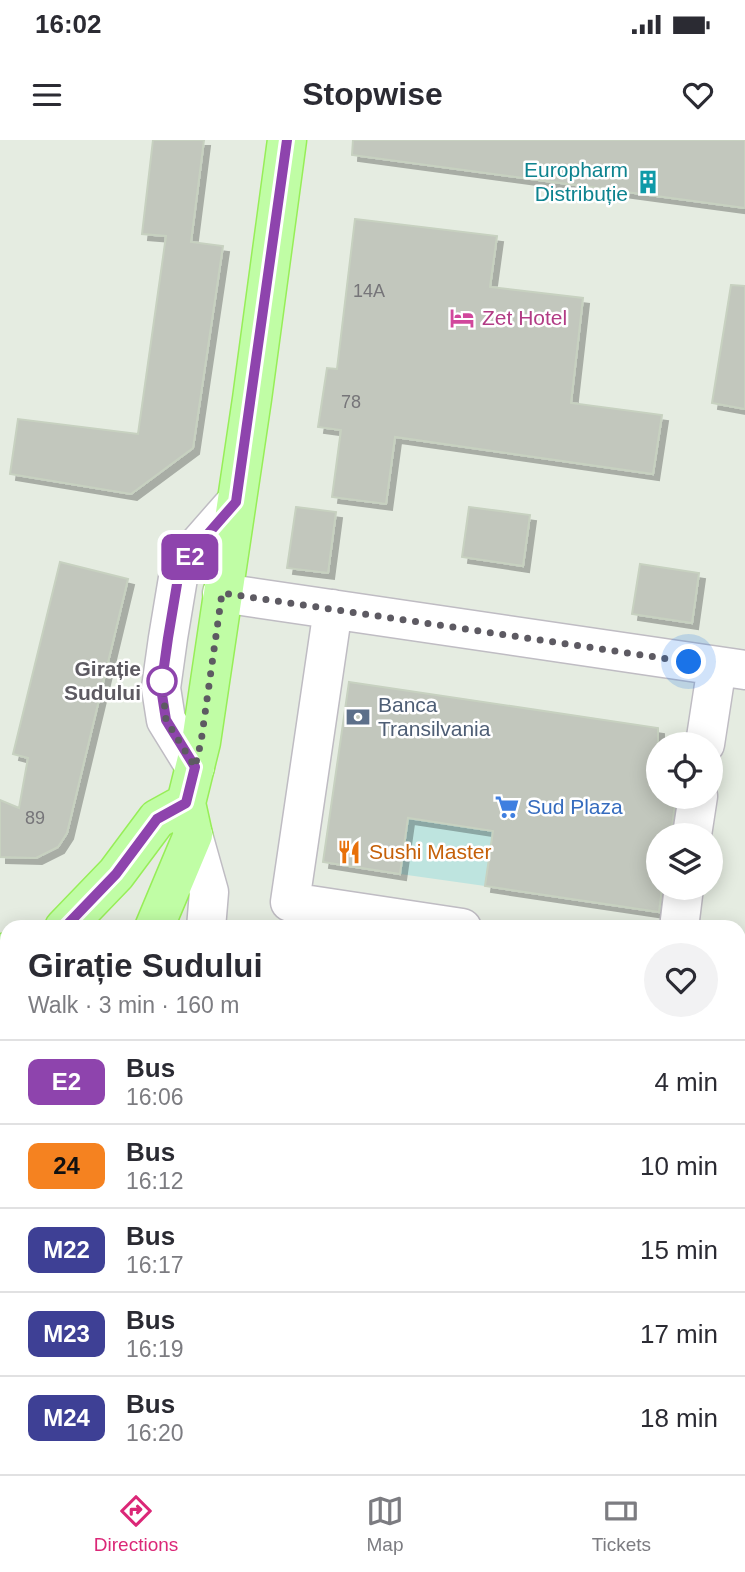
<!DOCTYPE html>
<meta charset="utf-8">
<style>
:root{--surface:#fff;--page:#f2f2f3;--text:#2b2b33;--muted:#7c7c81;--line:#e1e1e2;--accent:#db2777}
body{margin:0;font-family:Helvetica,sans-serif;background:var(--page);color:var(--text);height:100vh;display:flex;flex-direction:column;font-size:26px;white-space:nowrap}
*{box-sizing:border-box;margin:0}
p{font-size:23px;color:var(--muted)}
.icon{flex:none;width:38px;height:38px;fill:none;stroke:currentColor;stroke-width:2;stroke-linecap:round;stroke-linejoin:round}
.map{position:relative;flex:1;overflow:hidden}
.panel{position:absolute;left:0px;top:780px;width:746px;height:555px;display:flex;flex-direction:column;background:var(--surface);border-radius:21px 21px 0 0;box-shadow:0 4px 18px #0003}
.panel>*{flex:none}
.badge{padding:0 14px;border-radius:10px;font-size:24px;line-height:46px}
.controls{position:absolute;left:646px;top:592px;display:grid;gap:14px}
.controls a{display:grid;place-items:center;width:77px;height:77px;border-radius:50%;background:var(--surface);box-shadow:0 4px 18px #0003;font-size:35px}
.you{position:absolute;width:35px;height:35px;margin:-18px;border:5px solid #fff;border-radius:50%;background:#1a73e8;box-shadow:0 0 0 10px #1a73e833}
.map>.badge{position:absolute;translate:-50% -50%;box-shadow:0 0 0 4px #fff}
.round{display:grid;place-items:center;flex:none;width:74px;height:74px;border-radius:37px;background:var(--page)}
.overview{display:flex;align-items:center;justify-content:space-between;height:119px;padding:0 28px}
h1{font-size:33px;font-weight:800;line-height:52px}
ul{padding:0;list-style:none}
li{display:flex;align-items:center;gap:21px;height:84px;padding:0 28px;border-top:2px solid var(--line)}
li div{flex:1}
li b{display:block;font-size:26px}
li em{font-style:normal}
li .badge{min-width:77px;font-weight:700;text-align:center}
.status{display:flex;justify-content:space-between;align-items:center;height:49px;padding:0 35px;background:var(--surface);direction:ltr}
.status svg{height:19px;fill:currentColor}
header{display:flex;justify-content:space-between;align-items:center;height:91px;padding:0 28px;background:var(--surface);font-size:32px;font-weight:800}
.tab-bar{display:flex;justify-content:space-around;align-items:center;height:98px;border-top:2px solid var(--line);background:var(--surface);font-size:19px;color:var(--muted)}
.tab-bar a{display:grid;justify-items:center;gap:4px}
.tab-bar .active{color:var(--accent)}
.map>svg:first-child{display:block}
.green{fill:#bee4df}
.building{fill:#c2c7bd;stroke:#c7d1c0;stroke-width:2;filter:url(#shadow)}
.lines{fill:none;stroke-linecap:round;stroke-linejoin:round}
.minor-casing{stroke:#bfbcc3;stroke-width:41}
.major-casing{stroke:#97ee58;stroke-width:41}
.minor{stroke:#fff;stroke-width:38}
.major{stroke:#c0fda5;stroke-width:38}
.line-casing{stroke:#fff;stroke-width:16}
.line{stroke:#8e44ad;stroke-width:10}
.walk{stroke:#5d5a62;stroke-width:7;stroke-dasharray:0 12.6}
.stop-dot{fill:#fff;stroke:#8e44ad;stroke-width:3.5}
.labels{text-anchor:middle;stroke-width:5;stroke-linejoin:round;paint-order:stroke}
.number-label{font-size:18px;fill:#767579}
.culture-label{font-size:21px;fill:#0d838f;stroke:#fff;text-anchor:end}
.hotel-label{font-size:21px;fill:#b23c85;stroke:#fff;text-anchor:start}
.stop-label{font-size:21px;font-weight:bold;fill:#5d5a62;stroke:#fff;text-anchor:end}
.service-label{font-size:21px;fill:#4e5e75;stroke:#fff;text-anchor:start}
.shop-label{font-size:21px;fill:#366cbe;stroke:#fff;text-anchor:start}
.food-label{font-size:21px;fill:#c56008;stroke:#fff;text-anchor:start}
</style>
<div class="status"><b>16:02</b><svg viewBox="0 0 49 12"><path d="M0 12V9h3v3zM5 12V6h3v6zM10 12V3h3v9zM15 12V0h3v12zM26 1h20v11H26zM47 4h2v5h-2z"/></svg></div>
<header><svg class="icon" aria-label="menu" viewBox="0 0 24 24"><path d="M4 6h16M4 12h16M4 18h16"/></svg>Stopwise<svg class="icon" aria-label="heart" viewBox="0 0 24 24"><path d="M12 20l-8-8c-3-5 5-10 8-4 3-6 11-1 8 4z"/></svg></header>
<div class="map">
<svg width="745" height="1334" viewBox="0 0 745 1334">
<defs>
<filter id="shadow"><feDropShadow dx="6" dy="6" stdDeviation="0" flood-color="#0004"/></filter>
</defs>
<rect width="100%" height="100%" fill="#e5ece1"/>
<path class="green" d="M408,678L493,691L485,746L400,734Z
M7,849V953L0,949V854Z
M738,880L745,881V1033L738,1032Z"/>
<path class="building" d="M153,0H204L191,102L223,106L193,308L131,354L10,334L18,279L138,294L166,96L142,94Z
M353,0H745V68L352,15Z
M355,79L497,96L490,147L583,158L571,263L662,275L653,334L395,297L386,364L332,357L341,290L318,287L327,228L337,229Z
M731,145L745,146V269L712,263Z
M296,367L336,372L328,433L287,428Z
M469,367L530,375L523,426L462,417Z
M60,422L128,439L67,693L58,707L36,718L0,717V660L19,668L28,618L13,614Z
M640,424L699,433L692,483L632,474Z
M349,542L658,588V656H676L671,695H658V747H662L659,772L485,746L493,691L408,678L400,734L323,722Z"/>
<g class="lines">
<g class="minor-casing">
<path id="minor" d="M222,453L745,530
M333,469L290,762L462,788
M705,604L717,526
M195,627L166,580L161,548L168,498L179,432L200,403L236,362
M193,695L209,752L206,788
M692,695L698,656
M679,788L684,747
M738,1205L745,1206"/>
</g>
<g class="major-casing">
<path id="major" d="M64,788L116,734L157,679L186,663
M154,788L193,695L186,663L201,602L252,259L287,0
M0,816L7,812
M0,987L7,989
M91,1334L92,1328"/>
</g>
<use href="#minor" class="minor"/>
<use href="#major" class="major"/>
</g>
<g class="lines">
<g class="line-casing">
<path id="line" d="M64,788L116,734L157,679L186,663L195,627L166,580L161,548L168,498L179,432L200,403L236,362L287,0"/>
</g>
<use href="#line" class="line"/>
<path class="walk" d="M162,541L166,580L195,627L201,602L222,453L689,522"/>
</g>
<defs>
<g id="building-bare" transform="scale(1.89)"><path d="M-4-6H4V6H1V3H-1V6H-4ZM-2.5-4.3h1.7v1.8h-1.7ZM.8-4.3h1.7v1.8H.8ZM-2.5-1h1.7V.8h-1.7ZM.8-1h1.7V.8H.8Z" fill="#0f9aa8" stroke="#fff" stroke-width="2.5" paint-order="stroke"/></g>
<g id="hotel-bare" transform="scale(1.89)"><path d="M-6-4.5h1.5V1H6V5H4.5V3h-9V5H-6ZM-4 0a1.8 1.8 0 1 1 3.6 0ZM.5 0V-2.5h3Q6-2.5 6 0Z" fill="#d1479c" stroke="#fff" stroke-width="2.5" paint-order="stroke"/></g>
<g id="bank-bare" transform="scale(1.89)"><path d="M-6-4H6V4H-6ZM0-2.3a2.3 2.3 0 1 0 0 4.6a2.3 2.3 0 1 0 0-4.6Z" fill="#5c6f8a" stroke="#fff" stroke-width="2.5" paint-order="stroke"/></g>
<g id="supermarket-bare" transform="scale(1.89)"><path d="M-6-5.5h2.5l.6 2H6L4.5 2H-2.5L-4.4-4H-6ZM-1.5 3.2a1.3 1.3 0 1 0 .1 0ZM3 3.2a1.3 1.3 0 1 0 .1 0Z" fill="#3f7fe0" stroke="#fff" stroke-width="2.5" paint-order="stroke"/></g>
<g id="restaurant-bare" transform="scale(1.89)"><path d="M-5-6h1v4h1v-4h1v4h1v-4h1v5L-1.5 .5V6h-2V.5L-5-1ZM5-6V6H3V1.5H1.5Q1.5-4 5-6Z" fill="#e8710a" stroke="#fff" stroke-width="2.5" paint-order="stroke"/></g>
</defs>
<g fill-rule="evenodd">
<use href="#building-bare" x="648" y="42"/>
<use href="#hotel-bare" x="462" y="178"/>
<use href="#bank-bare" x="358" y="577"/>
<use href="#supermarket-bare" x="507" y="667"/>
<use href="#restaurant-bare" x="349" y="712"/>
</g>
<circle class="stop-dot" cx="162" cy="541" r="14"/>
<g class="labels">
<g class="number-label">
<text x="369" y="157">14A</text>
<text x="351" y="268">78</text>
<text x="35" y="684">89</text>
</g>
<g class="culture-label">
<text x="628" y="37">Europharm<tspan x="628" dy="24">Distribuție</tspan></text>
</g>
<g class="hotel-label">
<text x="482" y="185">Zet Hotel</text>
</g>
<g class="stop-label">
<text x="141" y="536">Girație<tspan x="141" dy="24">Sudului</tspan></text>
</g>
<g class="service-label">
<text x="378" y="572">Banca<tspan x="378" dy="24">Transilvania</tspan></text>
</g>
<g class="shop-label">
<text x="527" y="674">Sud Plaza</text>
</g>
<g class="food-label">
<text x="369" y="719">Sushi Master</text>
</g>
</g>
</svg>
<div class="controls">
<a><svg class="icon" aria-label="locate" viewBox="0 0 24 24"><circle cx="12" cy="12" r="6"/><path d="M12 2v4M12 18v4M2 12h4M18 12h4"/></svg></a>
<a><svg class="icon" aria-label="layers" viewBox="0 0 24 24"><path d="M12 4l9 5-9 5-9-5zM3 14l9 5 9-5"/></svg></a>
</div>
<div class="you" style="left:689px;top:522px"></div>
<b class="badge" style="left:190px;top:417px;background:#8e44ad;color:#fff">E2</b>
<section class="panel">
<div class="overview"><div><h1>Girație Sudului</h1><p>Walk · 3 min · 160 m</p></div><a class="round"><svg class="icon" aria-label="heart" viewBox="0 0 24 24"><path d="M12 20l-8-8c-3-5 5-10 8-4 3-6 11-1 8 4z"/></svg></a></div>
<ul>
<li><span class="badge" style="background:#8e44ad;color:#fff">E2</span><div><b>Bus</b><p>16:06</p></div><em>4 min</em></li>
<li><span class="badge" style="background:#f58220;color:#111">24</span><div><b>Bus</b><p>16:12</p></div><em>10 min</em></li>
<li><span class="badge" style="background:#3e4095;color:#fff">M22</span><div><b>Bus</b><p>16:17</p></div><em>15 min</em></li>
<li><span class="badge" style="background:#3e4095;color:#fff">M23</span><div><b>Bus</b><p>16:19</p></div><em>17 min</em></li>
<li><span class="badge" style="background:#3e4095;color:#fff">M24</span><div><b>Bus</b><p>16:20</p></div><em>18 min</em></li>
</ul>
</section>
</div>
<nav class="tab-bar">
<a class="active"><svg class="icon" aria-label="directions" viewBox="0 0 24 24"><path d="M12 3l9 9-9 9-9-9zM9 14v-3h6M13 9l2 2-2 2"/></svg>Directions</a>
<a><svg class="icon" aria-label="map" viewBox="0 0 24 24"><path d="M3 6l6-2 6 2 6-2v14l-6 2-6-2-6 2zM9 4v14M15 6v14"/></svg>Map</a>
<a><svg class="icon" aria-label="tickets" viewBox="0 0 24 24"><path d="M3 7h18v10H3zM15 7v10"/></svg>Tickets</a>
</nav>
